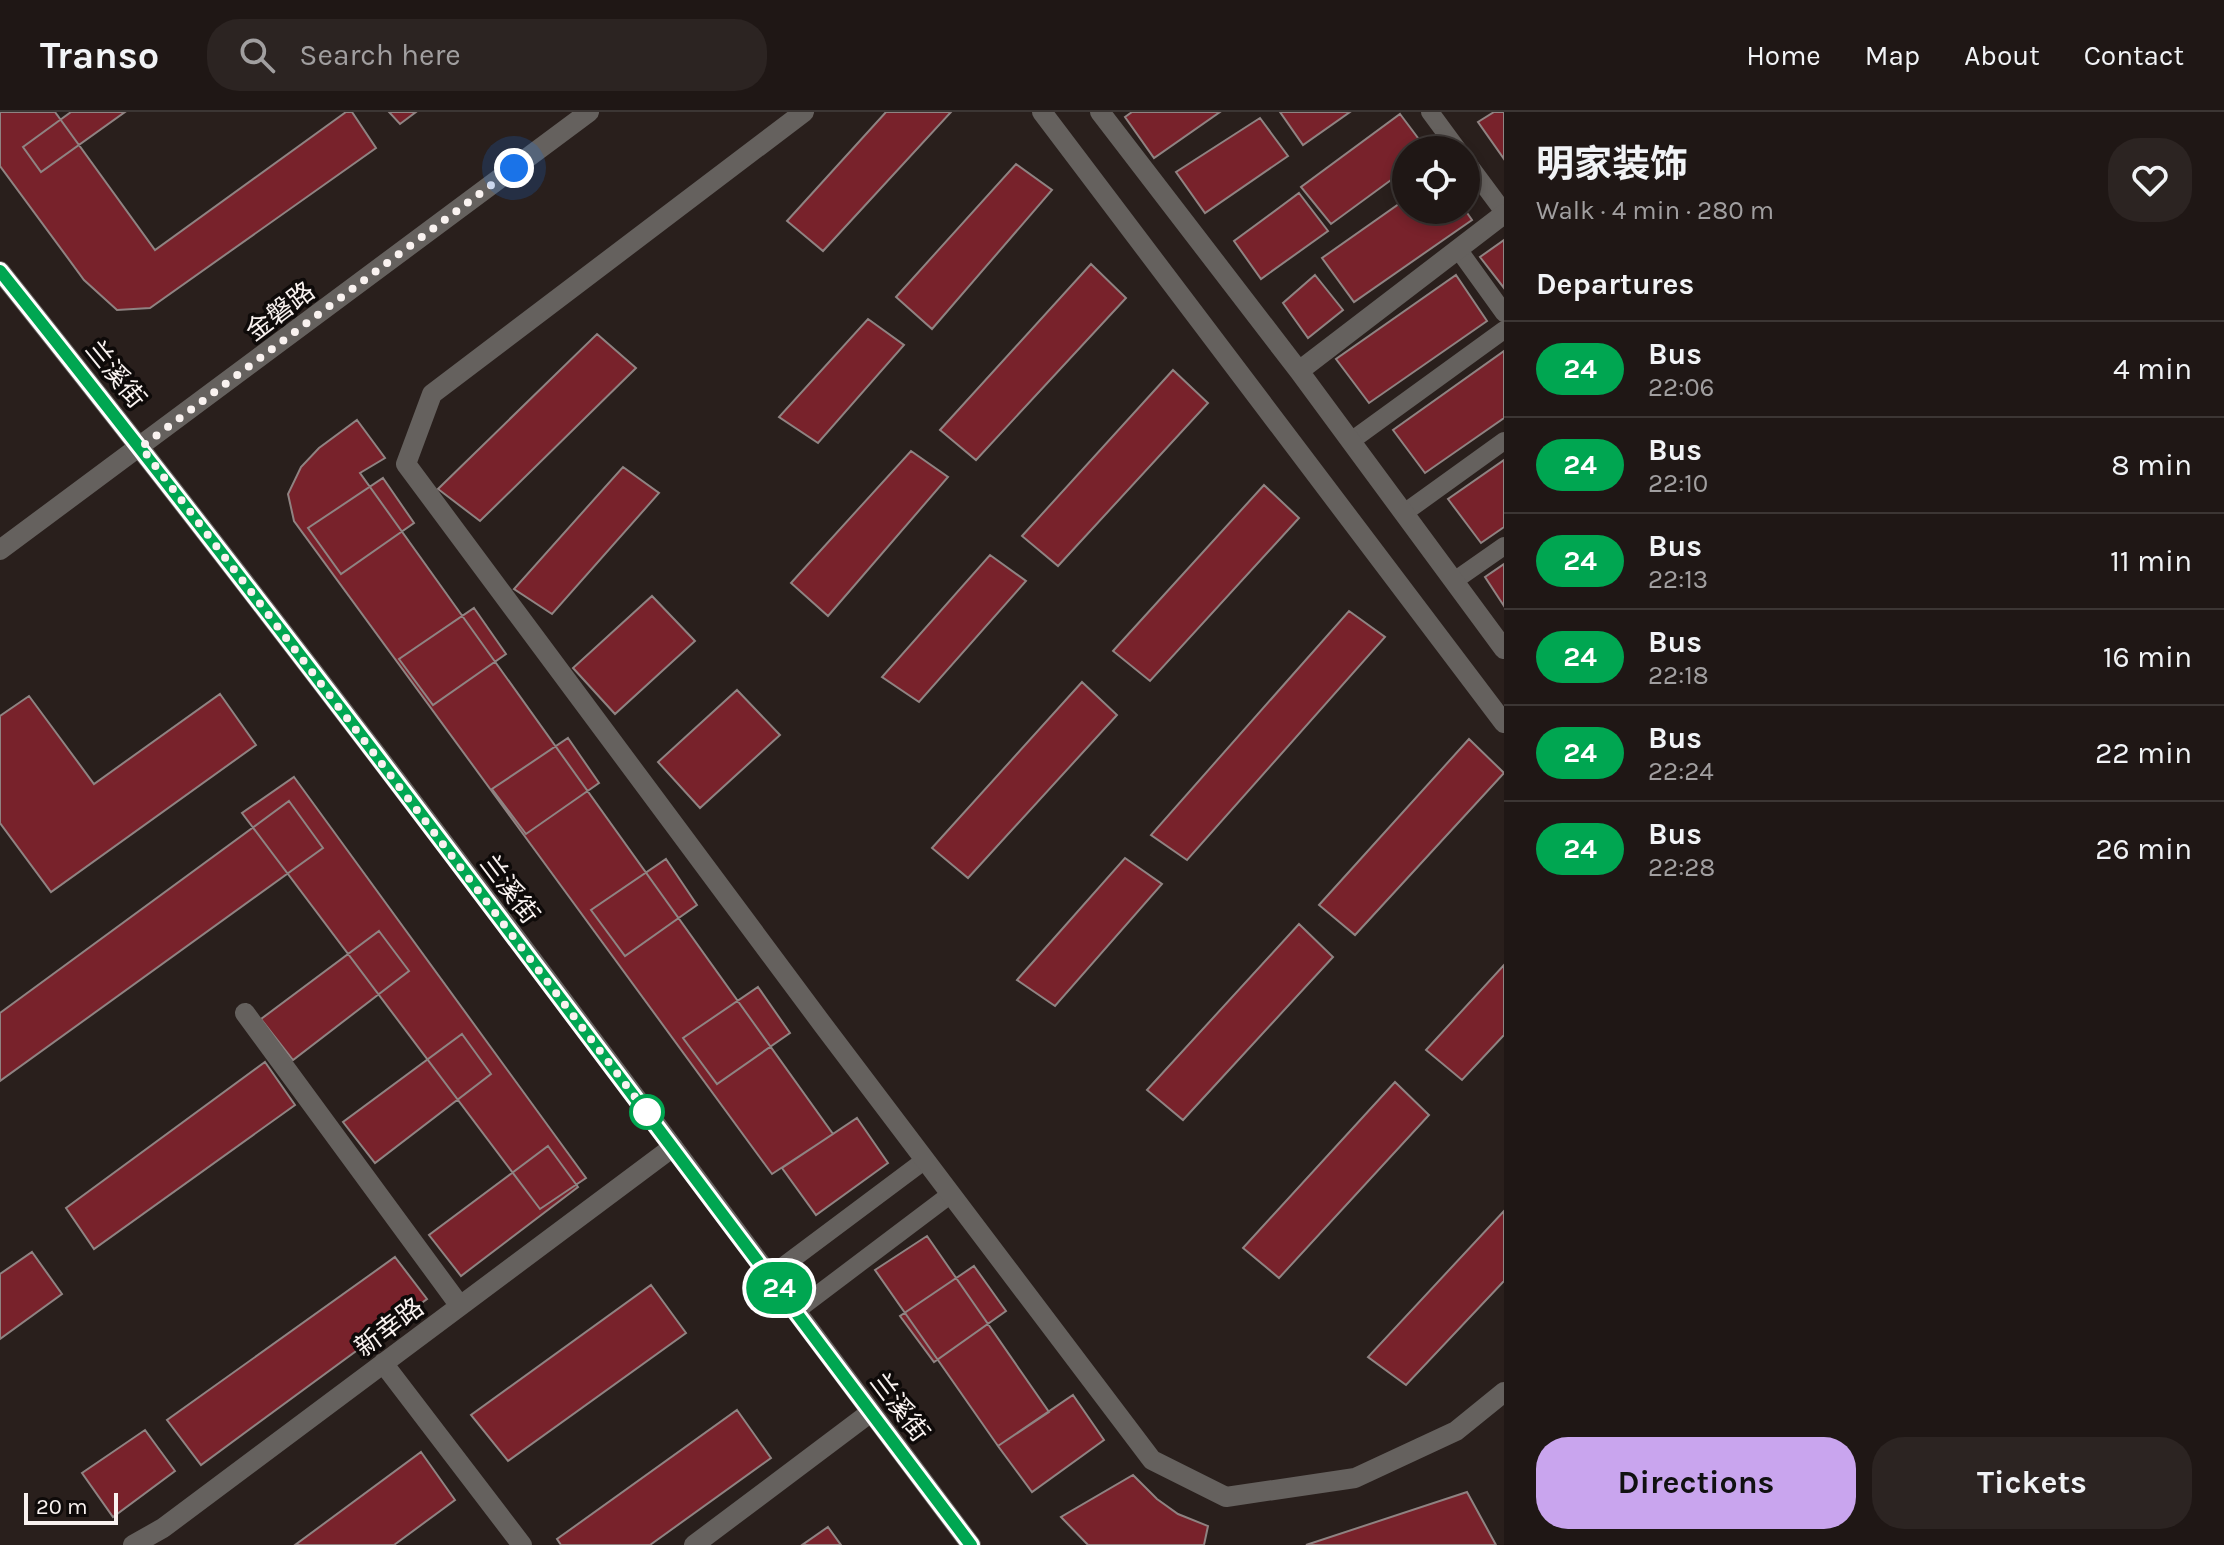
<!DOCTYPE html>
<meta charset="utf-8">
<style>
:root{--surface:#1f1715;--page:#2c2422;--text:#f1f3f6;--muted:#a19fa0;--line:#3c3634;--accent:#c9a5ee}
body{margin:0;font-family:Karla,"Noto Sans SC",sans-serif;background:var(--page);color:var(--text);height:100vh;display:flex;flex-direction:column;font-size:30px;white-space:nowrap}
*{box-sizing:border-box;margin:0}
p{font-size:26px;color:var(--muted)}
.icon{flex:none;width:44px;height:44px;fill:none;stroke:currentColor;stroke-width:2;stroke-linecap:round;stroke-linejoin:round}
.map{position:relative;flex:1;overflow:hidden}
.details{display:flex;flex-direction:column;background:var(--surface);width:720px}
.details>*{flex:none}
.badge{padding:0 16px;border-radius:26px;font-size:28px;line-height:52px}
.tools{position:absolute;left:1392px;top:24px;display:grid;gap:16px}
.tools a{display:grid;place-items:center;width:88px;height:88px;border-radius:50%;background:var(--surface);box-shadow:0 4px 12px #0003,0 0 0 2px var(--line);font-size:40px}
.scale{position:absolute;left:24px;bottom:20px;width:94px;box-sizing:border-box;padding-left:8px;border:4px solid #f9f2f0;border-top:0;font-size:22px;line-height:28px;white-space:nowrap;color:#f9f2f0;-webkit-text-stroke:6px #0e0a09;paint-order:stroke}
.you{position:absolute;width:40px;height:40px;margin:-20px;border:6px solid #fff;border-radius:50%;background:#1a73e8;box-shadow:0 0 0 12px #1a73e833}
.map>.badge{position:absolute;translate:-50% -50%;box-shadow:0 0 0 4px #fff}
h2{padding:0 32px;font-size:30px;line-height:72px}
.round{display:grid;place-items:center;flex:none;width:84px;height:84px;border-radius:32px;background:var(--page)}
.headline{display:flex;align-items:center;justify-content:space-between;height:136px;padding:0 32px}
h1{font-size:38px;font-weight:700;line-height:60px}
.primary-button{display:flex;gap:16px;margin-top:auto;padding:16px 32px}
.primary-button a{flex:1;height:92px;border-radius:32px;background:var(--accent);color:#111;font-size:32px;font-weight:700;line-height:92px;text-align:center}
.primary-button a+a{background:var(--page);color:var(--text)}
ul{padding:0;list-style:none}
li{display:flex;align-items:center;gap:24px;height:96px;padding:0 32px;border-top:2px solid var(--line)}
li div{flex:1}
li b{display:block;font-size:30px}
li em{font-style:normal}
li .badge{min-width:88px;font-weight:700;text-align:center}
header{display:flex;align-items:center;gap:48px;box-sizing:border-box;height:112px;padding:0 40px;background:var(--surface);border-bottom:2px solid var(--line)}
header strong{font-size:38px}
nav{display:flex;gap:44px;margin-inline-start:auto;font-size:28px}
.search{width:560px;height:72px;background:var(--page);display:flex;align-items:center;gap:20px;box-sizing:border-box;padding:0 28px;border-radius:32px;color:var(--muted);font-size:30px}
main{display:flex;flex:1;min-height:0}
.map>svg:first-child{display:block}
.building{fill:#78222b;stroke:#8f8382;stroke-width:2}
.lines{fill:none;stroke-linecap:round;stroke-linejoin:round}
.service{stroke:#65615e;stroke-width:18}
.minor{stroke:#65615e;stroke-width:20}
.tertiary{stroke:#65615e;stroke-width:20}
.line-casing{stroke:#fff;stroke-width:18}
.line{stroke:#00a651;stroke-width:12}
.walk{stroke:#f9f2f0;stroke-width:8;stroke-dasharray:0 14.4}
.stop-dot{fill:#fff;stroke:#00a651;stroke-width:4}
.labels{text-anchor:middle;stroke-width:7;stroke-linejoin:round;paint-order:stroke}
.street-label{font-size:26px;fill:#f9f2f0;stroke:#0e0a09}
</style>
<header>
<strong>Transo</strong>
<div class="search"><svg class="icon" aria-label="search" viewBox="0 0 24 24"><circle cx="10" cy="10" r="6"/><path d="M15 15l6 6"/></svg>Search here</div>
<nav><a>Home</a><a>Map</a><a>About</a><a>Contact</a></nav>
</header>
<main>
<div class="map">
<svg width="1504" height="1433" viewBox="0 0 1504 1433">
<rect width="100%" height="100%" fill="#291f1c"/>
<path class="building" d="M0,0H55L155,138L346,0H352L376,36L150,196L117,198L84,168L0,54Z
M71,0H125L41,60L23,35Z
M389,0H416L400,12Z
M886,0H951L823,139L787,109Z
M1132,0H1220L1154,46L1125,5Z
M1280,0H1350L1303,33Z
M1494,0H1504V47L1478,10Z
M1400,2L1427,38H1406V57L1331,112L1301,75Z
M1260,6L1288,44L1205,101L1176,60Z
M1016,52L1052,78L932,217L896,185Z
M1299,81L1328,119L1261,167L1234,129Z
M1406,87V98H1465L1472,108L1354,190L1322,146Z
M1504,128V176L1480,145Z
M1091,152L1126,186L976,348L940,318Z
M1315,163L1343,198L1308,226L1283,191Z
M1456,163L1487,209L1369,291L1336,247Z
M868,207L904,233L818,331L779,305Z
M597,222L636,256L480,409L438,377Z
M1504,239V306L1425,361L1393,318Z
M1173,258L1208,291L1058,454L1022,424Z
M357,308L385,346L360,361L833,1022L772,1062L294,409L288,382L301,355L319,336Z
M911,339L948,365L828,504L791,471Z
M1504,348V415L1481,431L1448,387Z
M623,355L659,381L552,502L514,477Z
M383,366L414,411L341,462L308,416Z
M1264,373L1299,406L1150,569L1113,539Z
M990,443L1026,469L919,590L882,565Z
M1504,452V494L1485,465Z
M652,484L695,529L615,602L573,556Z
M474,496L506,542L433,593L399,547Z
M1349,499L1385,525L1187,748L1151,723Z
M1082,570L1117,603L968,766L932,736Z
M737,578L780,623L700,696L658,650Z
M220,582L256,633L51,780L0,711V604L29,584L94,672Z
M568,626L599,671L526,722L492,677Z
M1469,627L1504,661L1355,823L1319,793Z
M294,665L586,1066L540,1097L242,701Z
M289,689L323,736L0,969V901Z
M1125,746L1162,772L1055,894L1017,868Z
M666,747L697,793L625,844L591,798Z
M1299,812L1333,845L1183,1008L1147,978Z
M379,819L409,859L293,948L261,907Z
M1504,853V923L1462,968L1426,938Z
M758,875L790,921L717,972L683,926Z
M462,922L491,962L375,1051L343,1010Z
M265,950L295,993L94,1137L66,1096Z
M1395,970L1429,1003L1279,1166L1243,1136Z
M857,1006L888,1051L816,1103L782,1056Z
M548,1034L578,1075L461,1164L429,1123Z
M1504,1099V1169L1406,1273L1368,1245Z
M927,1124L1049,1300L998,1334L875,1158Z
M32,1140L62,1182L0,1227V1162Z
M395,1145L427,1187L201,1353L167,1308Z
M974,1154L1006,1199L934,1250L900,1204Z
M651,1173L686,1221L508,1349L471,1303Z
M1073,1283L1104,1328L1032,1380L998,1334Z
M737,1298L771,1346L650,1433H561L557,1427Z
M145,1318L175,1359L113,1405L82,1361Z
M421,1340L455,1388L394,1433H295Z
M1133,1363L1157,1387L1178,1402L1208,1414L1204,1433H1088L1061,1405Z
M1467,1380L1496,1433H1306Z
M828,1415L841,1433H802Z"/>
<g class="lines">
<path class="service" d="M1430,0L1458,38
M1466,49L1504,100
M1458,137L1504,201
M1351,329L1504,218
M1404,401L1504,329
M1454,469L1504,434
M770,1164L925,1048
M796,1199L951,1082"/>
<path class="minor" d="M804,0L432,282L406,352L823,913L1152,1348L1226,1385L1355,1366L1456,1319L1504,1280
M1042,0L1504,611
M1100,0L1299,259L1504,537
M1299,259L1504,102
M245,901L460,1194
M383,1251L522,1433
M133,1433L163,1416L673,1035
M694,1433L871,1300"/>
<path class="tertiary" d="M0,159C333,576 651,1006 971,1433
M0,438L589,0"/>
</g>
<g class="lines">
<g class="line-casing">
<path id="line" d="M0,159C333,576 649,1007 971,1433"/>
</g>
<use href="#line" class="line"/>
<path class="walk" d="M514,56L141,335L654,1010L647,1000"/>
</g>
<circle class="stop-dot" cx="647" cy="1000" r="16"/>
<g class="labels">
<g class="street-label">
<text transform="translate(280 199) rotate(-37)" y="9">金磐路</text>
<text transform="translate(116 262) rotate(51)" y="9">兰溪街</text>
<text transform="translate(510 777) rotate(53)" y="9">兰溪街</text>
<text transform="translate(389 1215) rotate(-37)" y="9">新幸路</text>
<text transform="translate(900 1295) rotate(53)" y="9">兰溪街</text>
</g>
</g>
</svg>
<div class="tools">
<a><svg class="icon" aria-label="locate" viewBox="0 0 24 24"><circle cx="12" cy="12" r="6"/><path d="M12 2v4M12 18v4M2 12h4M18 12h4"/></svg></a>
</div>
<div class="scale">20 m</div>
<div class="you" style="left:514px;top:56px"></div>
<b class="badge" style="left:779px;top:1176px;background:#00a651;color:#fff">24</b>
</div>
<section class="details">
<div class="headline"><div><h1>明家装饰</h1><p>Walk · 4 min · 280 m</p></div><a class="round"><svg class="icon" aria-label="heart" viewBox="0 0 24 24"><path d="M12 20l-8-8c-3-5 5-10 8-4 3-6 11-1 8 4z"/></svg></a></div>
<h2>Departures</h2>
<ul>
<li><span class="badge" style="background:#00a651;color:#fff">24</span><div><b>Bus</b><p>22:06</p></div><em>4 min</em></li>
<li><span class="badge" style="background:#00a651;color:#fff">24</span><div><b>Bus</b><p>22:10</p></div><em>8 min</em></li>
<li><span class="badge" style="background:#00a651;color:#fff">24</span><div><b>Bus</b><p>22:13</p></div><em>11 min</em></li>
<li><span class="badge" style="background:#00a651;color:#fff">24</span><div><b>Bus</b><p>22:18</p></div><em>16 min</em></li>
<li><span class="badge" style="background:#00a651;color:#fff">24</span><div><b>Bus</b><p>22:24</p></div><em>22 min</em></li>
<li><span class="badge" style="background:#00a651;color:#fff">24</span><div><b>Bus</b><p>22:28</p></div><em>26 min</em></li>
</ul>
<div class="primary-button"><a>Directions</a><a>Tickets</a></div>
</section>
</main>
